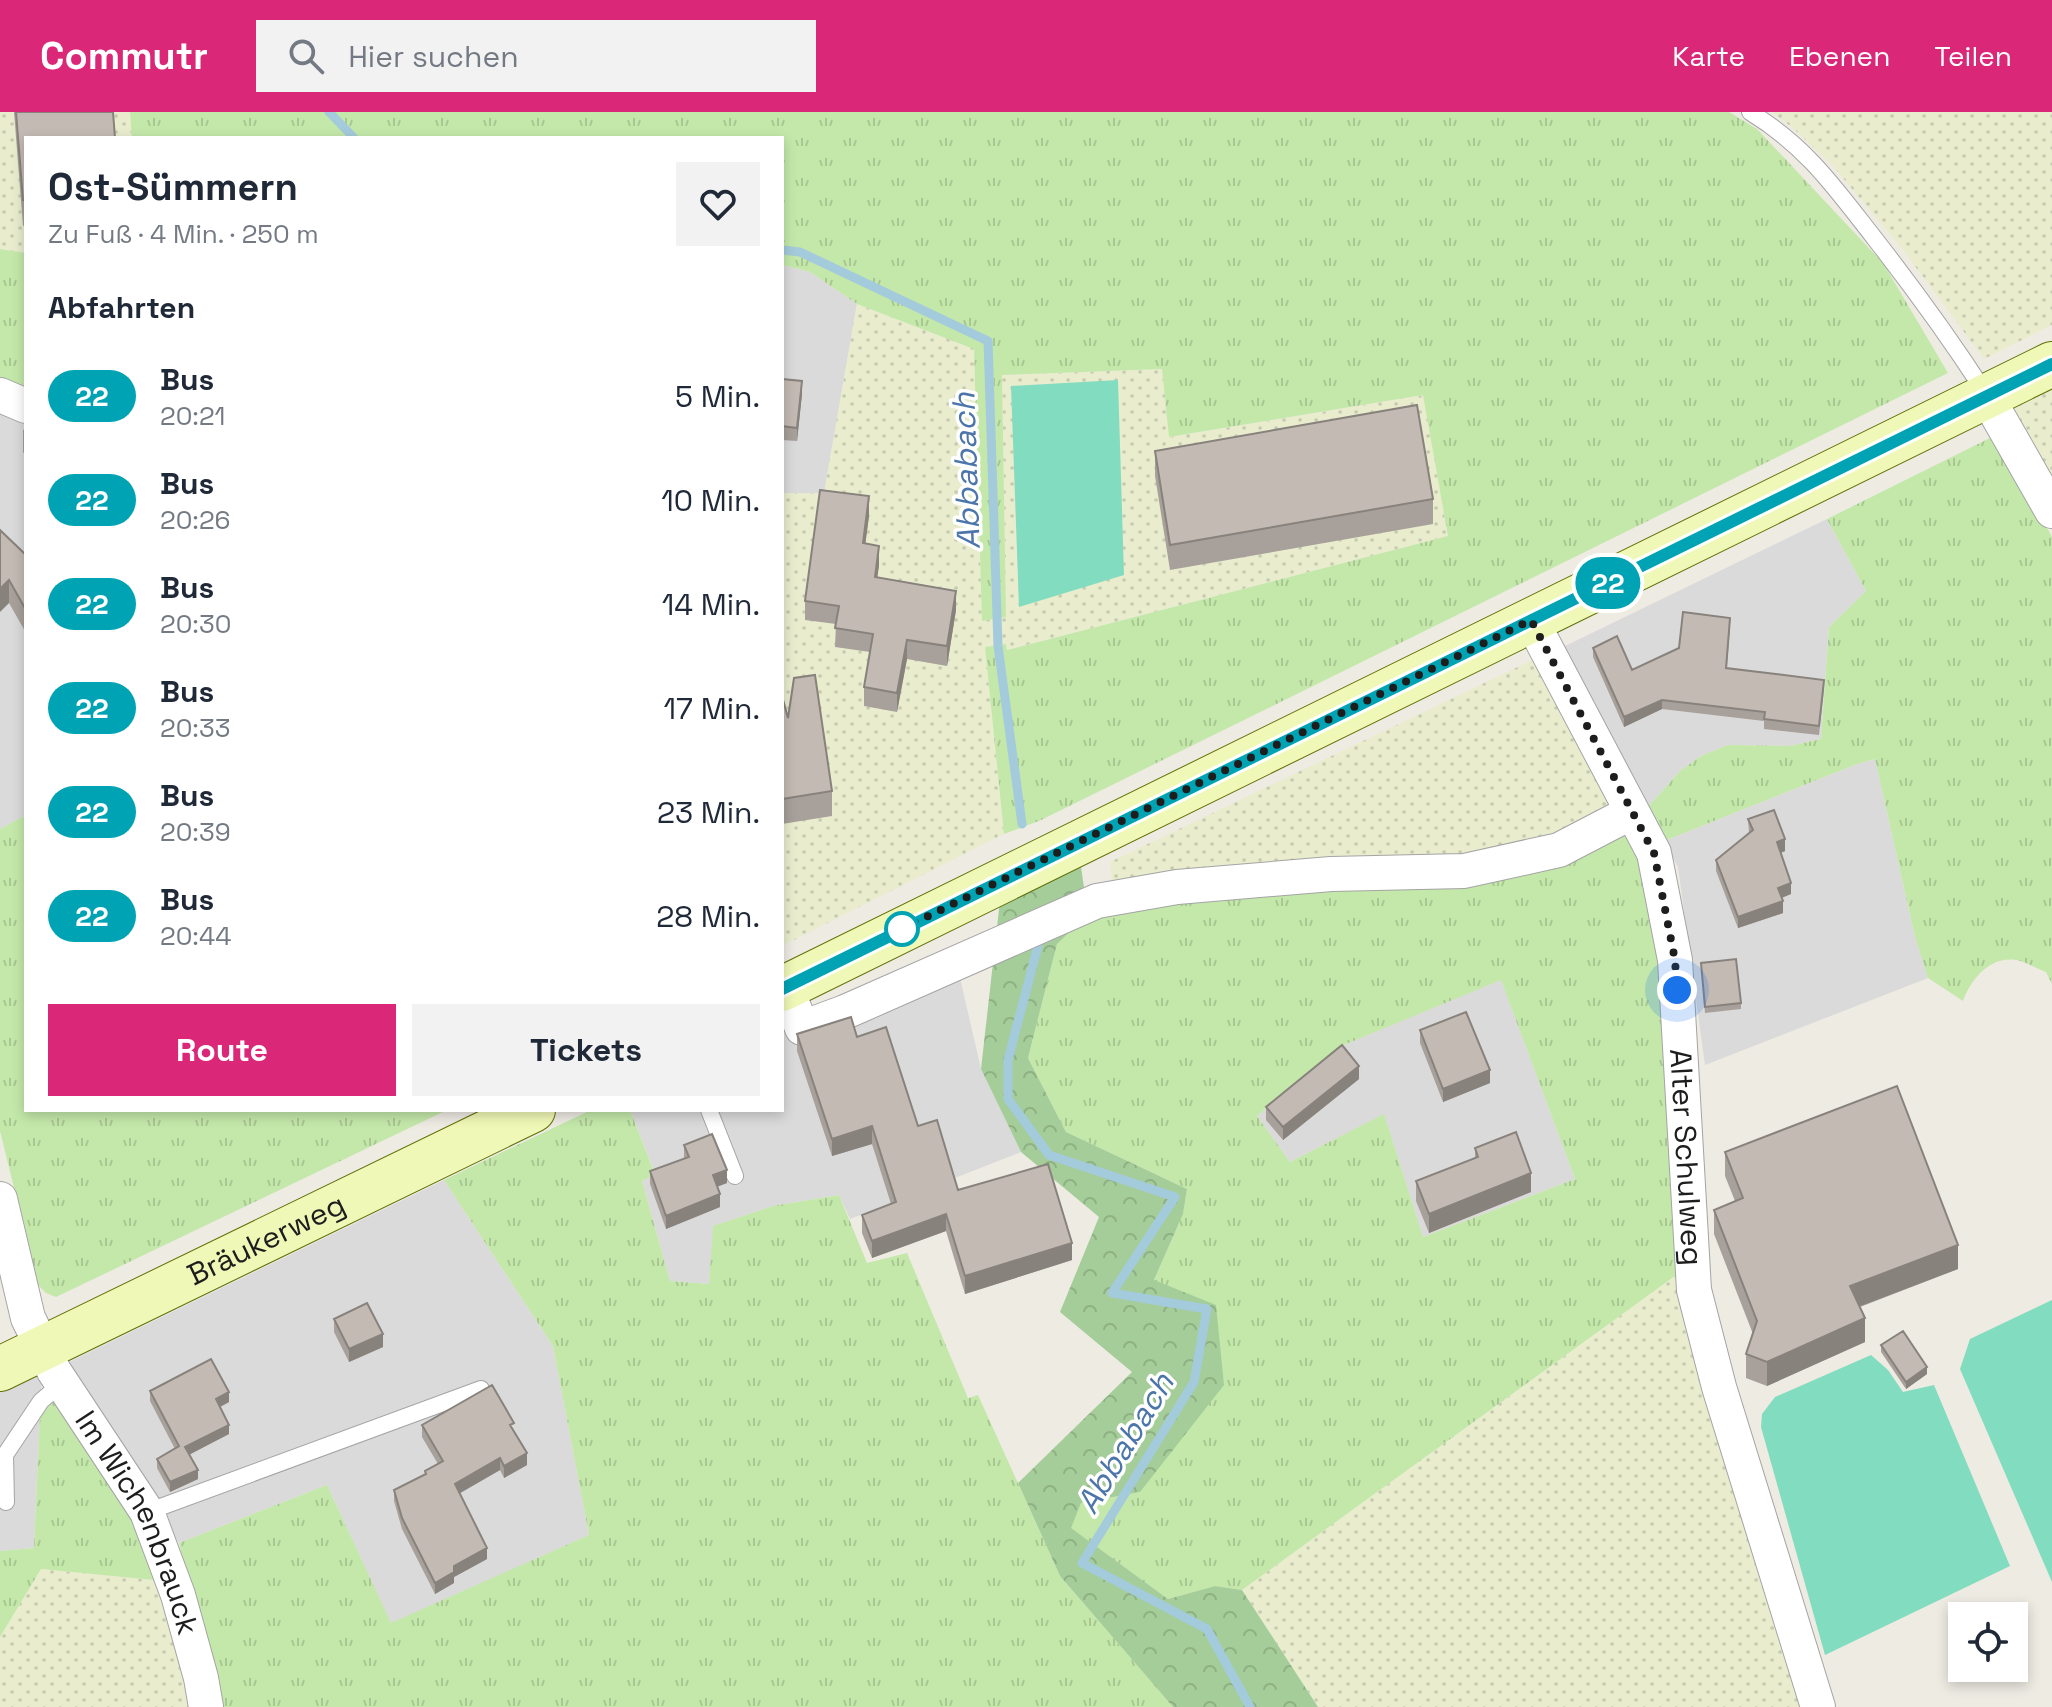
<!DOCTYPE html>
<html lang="de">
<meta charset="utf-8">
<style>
:root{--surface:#fff;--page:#f2f2f3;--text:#1f2937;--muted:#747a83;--accent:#db2777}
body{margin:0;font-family:"Space Grotesk",sans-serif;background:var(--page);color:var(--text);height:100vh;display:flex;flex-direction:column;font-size:30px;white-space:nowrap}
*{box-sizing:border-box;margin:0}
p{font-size:26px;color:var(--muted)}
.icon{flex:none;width:44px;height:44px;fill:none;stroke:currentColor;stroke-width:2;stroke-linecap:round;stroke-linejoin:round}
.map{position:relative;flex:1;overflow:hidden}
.details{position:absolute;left:24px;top:24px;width:760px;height:976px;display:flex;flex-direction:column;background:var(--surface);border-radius:0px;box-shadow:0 4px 12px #0003}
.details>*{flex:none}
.badge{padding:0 16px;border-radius:26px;font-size:28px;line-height:52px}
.controls{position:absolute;left:1948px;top:1490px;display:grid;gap:16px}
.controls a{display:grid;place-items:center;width:80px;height:80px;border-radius:0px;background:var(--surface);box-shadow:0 4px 12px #0003;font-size:40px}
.you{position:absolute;width:40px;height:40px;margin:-20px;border:6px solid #fff;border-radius:50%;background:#1a73e8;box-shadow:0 0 0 12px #1a73e833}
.map>.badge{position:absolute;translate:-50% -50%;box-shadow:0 0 0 4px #fff}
h2{padding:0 24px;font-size:30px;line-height:72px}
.round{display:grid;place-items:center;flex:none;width:84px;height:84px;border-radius:0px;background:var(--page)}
.overview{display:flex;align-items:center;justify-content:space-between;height:136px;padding:0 24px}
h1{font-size:38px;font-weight:700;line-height:60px}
.cta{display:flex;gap:16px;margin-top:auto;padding:16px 24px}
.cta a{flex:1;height:92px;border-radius:0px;background:var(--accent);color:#fff;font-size:32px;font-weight:700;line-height:92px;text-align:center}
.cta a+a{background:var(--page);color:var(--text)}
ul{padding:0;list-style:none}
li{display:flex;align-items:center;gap:24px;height:104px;padding:0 24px}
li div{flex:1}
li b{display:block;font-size:30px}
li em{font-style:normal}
li .badge{min-width:88px;font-weight:700;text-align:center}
header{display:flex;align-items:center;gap:48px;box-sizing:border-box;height:112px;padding:0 40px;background:var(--accent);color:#fff}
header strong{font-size:38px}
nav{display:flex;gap:44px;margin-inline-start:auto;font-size:28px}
.search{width:560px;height:72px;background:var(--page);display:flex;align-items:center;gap:20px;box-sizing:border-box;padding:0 28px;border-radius:0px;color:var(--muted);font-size:30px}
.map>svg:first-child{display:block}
.residential{fill:#dbdada}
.farmland{fill:url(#farmland-dots)}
.grass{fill:url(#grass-tufts);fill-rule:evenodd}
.forest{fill:url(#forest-crowns)}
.pitch{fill:#82dcbf}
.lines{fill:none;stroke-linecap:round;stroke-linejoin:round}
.stream{stroke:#a4cbdb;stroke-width:9}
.service-casing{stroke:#a4a4a4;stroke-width:18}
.minor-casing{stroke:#a4a4a4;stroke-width:36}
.secondary-casing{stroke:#5f7107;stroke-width:46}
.service{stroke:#fff;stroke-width:16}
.minor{stroke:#fff;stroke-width:34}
.secondary{stroke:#f0f8b7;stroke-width:44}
.wall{fill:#a8a09a}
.shaded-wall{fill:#88827d}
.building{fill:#c3bab3;stroke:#88827d;stroke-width:2}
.line-casing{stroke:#fff;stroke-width:18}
.line{stroke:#00a3b4;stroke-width:12}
.walk{stroke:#1d1d1d;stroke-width:8;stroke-dasharray:0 14.4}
.stop-dot{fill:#fff;stroke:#00a3b4;stroke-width:4}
.labels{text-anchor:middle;stroke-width:7;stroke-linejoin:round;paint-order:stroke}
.street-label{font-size:30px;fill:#1d1d1d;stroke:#fff}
.water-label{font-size:32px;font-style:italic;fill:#4c75aa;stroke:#fff}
</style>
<header>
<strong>Commutr</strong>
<div class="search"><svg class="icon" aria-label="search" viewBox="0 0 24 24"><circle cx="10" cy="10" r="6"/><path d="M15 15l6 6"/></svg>Hier suchen</div>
<nav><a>Karte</a><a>Ebenen</a><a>Teilen</a></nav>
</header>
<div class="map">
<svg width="2052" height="1595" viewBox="0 0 2052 1595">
<defs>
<pattern id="farmland-dots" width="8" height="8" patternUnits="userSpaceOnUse" patternTransform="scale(2)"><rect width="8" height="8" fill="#e9edce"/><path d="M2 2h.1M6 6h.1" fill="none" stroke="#c7cbb0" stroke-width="1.8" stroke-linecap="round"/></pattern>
<pattern id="grass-tufts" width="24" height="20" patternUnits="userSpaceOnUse" patternTransform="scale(2)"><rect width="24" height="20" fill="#c4e8aa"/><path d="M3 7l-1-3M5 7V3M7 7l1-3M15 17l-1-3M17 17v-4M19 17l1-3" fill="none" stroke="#a8c792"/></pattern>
<pattern id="forest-crowns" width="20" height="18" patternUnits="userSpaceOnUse" patternTransform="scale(2)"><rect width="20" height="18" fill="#a5cd99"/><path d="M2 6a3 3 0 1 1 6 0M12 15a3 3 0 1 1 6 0" fill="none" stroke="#8eb083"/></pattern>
</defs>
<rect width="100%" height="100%" fill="#eeebe3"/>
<path class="residential" d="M782,153L810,160L857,192L824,382L782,381Z
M0,293L26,303V703L0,717Z
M1827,407L1866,479L1829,515L1821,627L1790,634L1728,633L1701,644L1680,659L1646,697L1563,535Z
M1875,647L1915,825L1928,866L1705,953L1678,755L1664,729L1857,652Z
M954,840L981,957L1021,1040L850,1107L839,1083L773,1094L714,1114L709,1172L670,1169L642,1069L655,1061L630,998H782V914Z
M1501,867L1575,1067L1423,1125L1384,1003L1290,1050L1257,1004L1339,935Z
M444,1068L553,1234L589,1423L391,1512L327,1373L179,1431L65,1252Z
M42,1257L34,1436L0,1439V1279Z"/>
<path class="farmland" d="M0,0H130L132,26H26V141L0,137Z
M1772,0H2052V213L1984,247L1903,138L1832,53L1794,17Z
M857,192L974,236L982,509L1006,505L1002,263L1162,257L1170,325L1424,283L1448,424L1006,538V532L985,535L1004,722L782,834V381H824Z
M2052,255V399L1987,285Z
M1547,541L1632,700L1559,738L1114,786L1110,750Z
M1679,1161L1809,1595H1318L1242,1478Z
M41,1457L164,1469L203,1595H0V1525Z"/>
<path class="grass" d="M130,0H1729L1757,17L1883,151L1948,261L1039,709L1004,722L985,535L1006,532L1007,538L1448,424L1423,283L1169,325L1162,257L1002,263L1006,505L982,509L974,237L857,192L810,160L782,153V26H132Z
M0,137L26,141V278L0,268Z
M1994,324L1999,326L2052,425V872L2046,860C2037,857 2025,849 2016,848C1990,844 1971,867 1963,889L1928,866L1915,825L1875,647L1857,652L1664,729L1646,697L1680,659L1701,644L1728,633L1790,634L1821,627L1829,515L1866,479L1827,407Z
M26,703V998H447L56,1185L46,1181L38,1173L0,1019V717Z
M1630,713L1669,850L1679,1161L1242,1478L1215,1474L1168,1487L1070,1416L1081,1391L1140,1380L1154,1168L1183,1102L1187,1077L1066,1020L1028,946L1057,832L1088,803L1101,796L1336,773ZM1501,868L1575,1067L1423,1125L1384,1002L1290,1050L1257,1004L1339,935Z
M591,998H630L655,1062L642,1069L670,1169L709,1172L713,1114L773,1094L839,1083L867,1151L907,1141L968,1286L978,1283L1060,1464L1173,1595H220L179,1431L327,1373L391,1511L589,1423L553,1234L444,1068Z
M60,1284L140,1405L164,1469L41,1457L0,1525V1439L34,1436L40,1302Z"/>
<path class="forest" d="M1079,741L1088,803L1057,832L1028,946L1066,1020L1187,1077L1183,1102L1154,1168L1216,1193L1224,1273L1140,1380L1081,1391L1071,1416L1168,1487L1215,1474L1242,1478L1318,1595H1173L1060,1464L1018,1371L1132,1260L1060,1200L1099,1105L1021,1040L981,957L1001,780Z"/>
<path class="pitch" d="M1118,268L1124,463L1019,495L1011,274Z
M2052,1188V1470L1960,1257L1970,1227Z
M1871,1243L1888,1258L1903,1280L1934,1273L2010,1454L1825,1543L1761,1315L1762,1302L1775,1285Z"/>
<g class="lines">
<path class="stream" d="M329,0L354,26
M782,138L800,140L988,229L998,534L1022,712
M1040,826L1008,948V987L1049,1043L1175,1085L1112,1181L1207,1197L1194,1270L1082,1451L1207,1517L1250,1595"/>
<g class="service-casing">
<path id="service" d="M1750,0C1807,35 1835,76 1875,127C1914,177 1951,228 1986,282
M709,998L735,1064
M6,1390L5,1343L41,1289L62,1271
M147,1400L481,1277"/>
</g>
<g class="minor-casing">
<g id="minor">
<path d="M0,283L26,294"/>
<path d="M1987,285L2052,399"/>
<path id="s1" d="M1531,508L1654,741L1675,848L1694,1178L1719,1275L1818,1595"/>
<path d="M786,875L802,916L845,900L1097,789L1177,775L1331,762L1464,759L1559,738L1632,700"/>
<path id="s2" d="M0,1087L28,1206L54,1259L147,1400L178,1483L201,1566L206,1595"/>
</g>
</g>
<g class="secondary-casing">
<g id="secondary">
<path d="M782,877L2052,252"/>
<path id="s3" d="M0,1257L533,998"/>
</g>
</g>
<use href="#service" class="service"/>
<use href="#minor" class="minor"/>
<use href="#secondary" class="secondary"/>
</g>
<path class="wall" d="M14,0H113L26,26V113L23,114Z
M782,267L802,282L797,329L782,328Z
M26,316V345L23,340V318Z
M1155,339L1433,387V412L1170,458L1155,364Z
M869,404L865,432L879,453L877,465L956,498L947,554L907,547L897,600L864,594V575L870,540L835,535L836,512L805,508V489Z
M0,418L26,443V521L9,491Z
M1730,515L1727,556L1824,577L1819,623L1764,617V609L1662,597L1624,615L1593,545V536L1632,558Z
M782,584L788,606L832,679V704L782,712Z
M1748,707L1785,739L1781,741L1791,782L1782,786L1783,801L1738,816L1716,759V748L1749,721Z
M1701,851L1741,891V897L1705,901Z
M1420,918L1490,971L1443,990L1420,931Z
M797,922L857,925L918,1014L958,1078L1072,1148L965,1182L946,1119L872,1146L862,1121V1103L891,1092L872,1032L832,1044L797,939Z
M1359,967L1283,1028L1266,1008V995Z
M684,1033L727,1071L717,1075L720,1095L666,1117L650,1072V1059L684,1046Z
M1475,1036L1531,1080L1429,1121L1416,1089V1069L1475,1046Z
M1725,1040L1958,1157L1860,1195L1865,1230L1767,1274L1746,1266V1242L1753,1222L1714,1122V1098L1735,1089L1725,1064Z
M334,1207L383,1235L349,1250L334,1220Z
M1881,1233L1927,1262L1906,1277L1881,1240Z
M150,1279L229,1290L220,1295L229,1322L189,1342L198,1367L170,1380L157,1356V1347L175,1337L150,1289Z
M422,1313L514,1320L527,1353L504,1366L500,1358L460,1381L487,1447L454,1465V1471L435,1482L402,1417L394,1389V1378L425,1362V1359L438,1352L422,1325Z"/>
<path class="shaded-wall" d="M802,269V282L797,329V316Z
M869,384V404L863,450V431Z
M879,434V453L875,484V465Z
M9,468V491L0,500V477Z
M956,479V498L947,554V534Z
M907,528V547L897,600V581Z
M1662,588V597L1624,615V605Z
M1785,727V739L1777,742V730Z
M1791,771V782L1778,787V776Z
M1783,789V801L1738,816V805Z
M1359,954V967L1283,1028V1015Z
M1490,958V971L1443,990V977Z
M872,1014V1032L832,1044V1027Z
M727,1058V1071L713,1076V1063Z
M1531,1061V1080L1429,1121V1102Z
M720,1082V1095L666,1117V1104Z
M946,1102V1119L872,1146V1129Z
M1072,1131V1148L965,1182V1164Z
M1958,1133V1157L1850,1198V1174Z
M1865,1206V1230L1767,1274V1250Z
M383,1222V1235L349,1250V1237Z
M1927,1255V1262L1906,1277V1270Z
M229,1280V1290L216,1297V1287Z
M229,1313V1322L185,1345V1335Z
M527,1341V1353L504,1366V1354Z
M500,1346V1358L455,1384V1372Z
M198,1358V1367L170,1380V1370Z
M487,1436V1447L454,1465V1471L435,1482V1471L454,1454Z"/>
<path class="building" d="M16,0H113L115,26H26V88H23Z
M782,267L802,269L797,316L782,314Z
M1417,293L1433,387L1170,433L1155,339Z
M820,378L869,384L863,431L879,434L875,465L956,479L947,534L907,528L897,581L864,575L873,522L835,516L839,494L805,489Z
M0,418L26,443V498L9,468L0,477Z
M1683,500L1730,506L1726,556L1824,568L1819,614L1764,607L1765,600L1662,588L1624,605L1593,536L1617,524L1632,558L1679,536Z
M815,563L832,679L782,687V584L788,606L794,566Z
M1774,698L1785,727L1777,730L1791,771L1778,776L1783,789L1738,805L1716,748L1753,718L1748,707Z
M1736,847L1741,891L1705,895L1701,851Z
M1466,900L1490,958L1443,977L1420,918Z
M851,905L857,925L886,915L918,1014L937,1008L958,1078L1048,1052L1072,1131L965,1164L946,1102L872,1129L862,1103L896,1090L872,1014L832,1027L797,922Z
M1342,933L1359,954L1283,1015L1266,995Z
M1897,974L1958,1133L1850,1174L1865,1206L1767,1250L1746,1242L1757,1209L1714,1098L1743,1086L1725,1040Z
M1516,1020L1531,1061L1429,1102L1416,1069L1478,1045L1475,1036Z
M712,1022L727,1058L713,1063L720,1082L666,1104L650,1059L689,1045L684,1033Z
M367,1191L383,1222L349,1237L334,1207Z
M1903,1219L1927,1255L1906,1270L1881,1233Z
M211,1247L229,1280L216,1287L229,1313L185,1335L198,1358L170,1370L157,1347L179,1334L150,1279Z
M492,1273L514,1311L510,1313L527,1341L504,1354L500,1346L455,1372L487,1436L454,1454V1460L435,1471L402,1406L394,1378L426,1362L425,1359L443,1349L422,1313Z"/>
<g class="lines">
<g class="line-casing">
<path id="line" d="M782,877L2052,252"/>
</g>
<use href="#line" class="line"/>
<path class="walk" d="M902,817L1531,508L1654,741L1675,848L1677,878"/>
</g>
<circle class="stop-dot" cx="902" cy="817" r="16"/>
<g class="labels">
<g class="street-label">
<text dy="10" stroke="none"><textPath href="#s1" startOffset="570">Alter Schulweg</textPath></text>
<text dy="10" stroke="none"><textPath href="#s3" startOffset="296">Bräukerweg</textPath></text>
<text dy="10" stroke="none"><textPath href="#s2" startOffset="356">Im Wichenbrauck</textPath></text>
</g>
<g class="water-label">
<text transform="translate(966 359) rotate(-92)" y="11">Abbabach</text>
<text transform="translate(1125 1331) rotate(-59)" y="11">Abbabach</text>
</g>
</g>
</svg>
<div class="controls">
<a><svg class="icon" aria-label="locate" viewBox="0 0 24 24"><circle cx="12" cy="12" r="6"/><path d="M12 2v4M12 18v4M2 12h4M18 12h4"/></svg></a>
</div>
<div class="you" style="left:1677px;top:878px"></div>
<b class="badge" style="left:1608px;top:471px;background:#00a3b4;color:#fff">22</b>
<section class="details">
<div class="overview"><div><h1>Ost-Sümmern</h1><p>Zu Fuß · 4 Min. · 250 m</p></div><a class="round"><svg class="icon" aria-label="heart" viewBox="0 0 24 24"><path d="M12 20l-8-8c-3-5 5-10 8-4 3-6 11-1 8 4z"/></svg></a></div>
<h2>Abfahrten</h2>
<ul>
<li><span class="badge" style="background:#00a3b4;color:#fff">22</span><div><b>Bus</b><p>20:21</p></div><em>5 Min.</em></li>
<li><span class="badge" style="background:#00a3b4;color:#fff">22</span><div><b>Bus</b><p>20:26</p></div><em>10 Min.</em></li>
<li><span class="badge" style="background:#00a3b4;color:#fff">22</span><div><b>Bus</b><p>20:30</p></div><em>14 Min.</em></li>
<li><span class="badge" style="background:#00a3b4;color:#fff">22</span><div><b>Bus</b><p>20:33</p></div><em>17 Min.</em></li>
<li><span class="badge" style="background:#00a3b4;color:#fff">22</span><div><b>Bus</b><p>20:39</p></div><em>23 Min.</em></li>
<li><span class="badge" style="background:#00a3b4;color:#fff">22</span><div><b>Bus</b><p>20:44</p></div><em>28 Min.</em></li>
</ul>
<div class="cta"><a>Route</a><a>Tickets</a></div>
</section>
</div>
